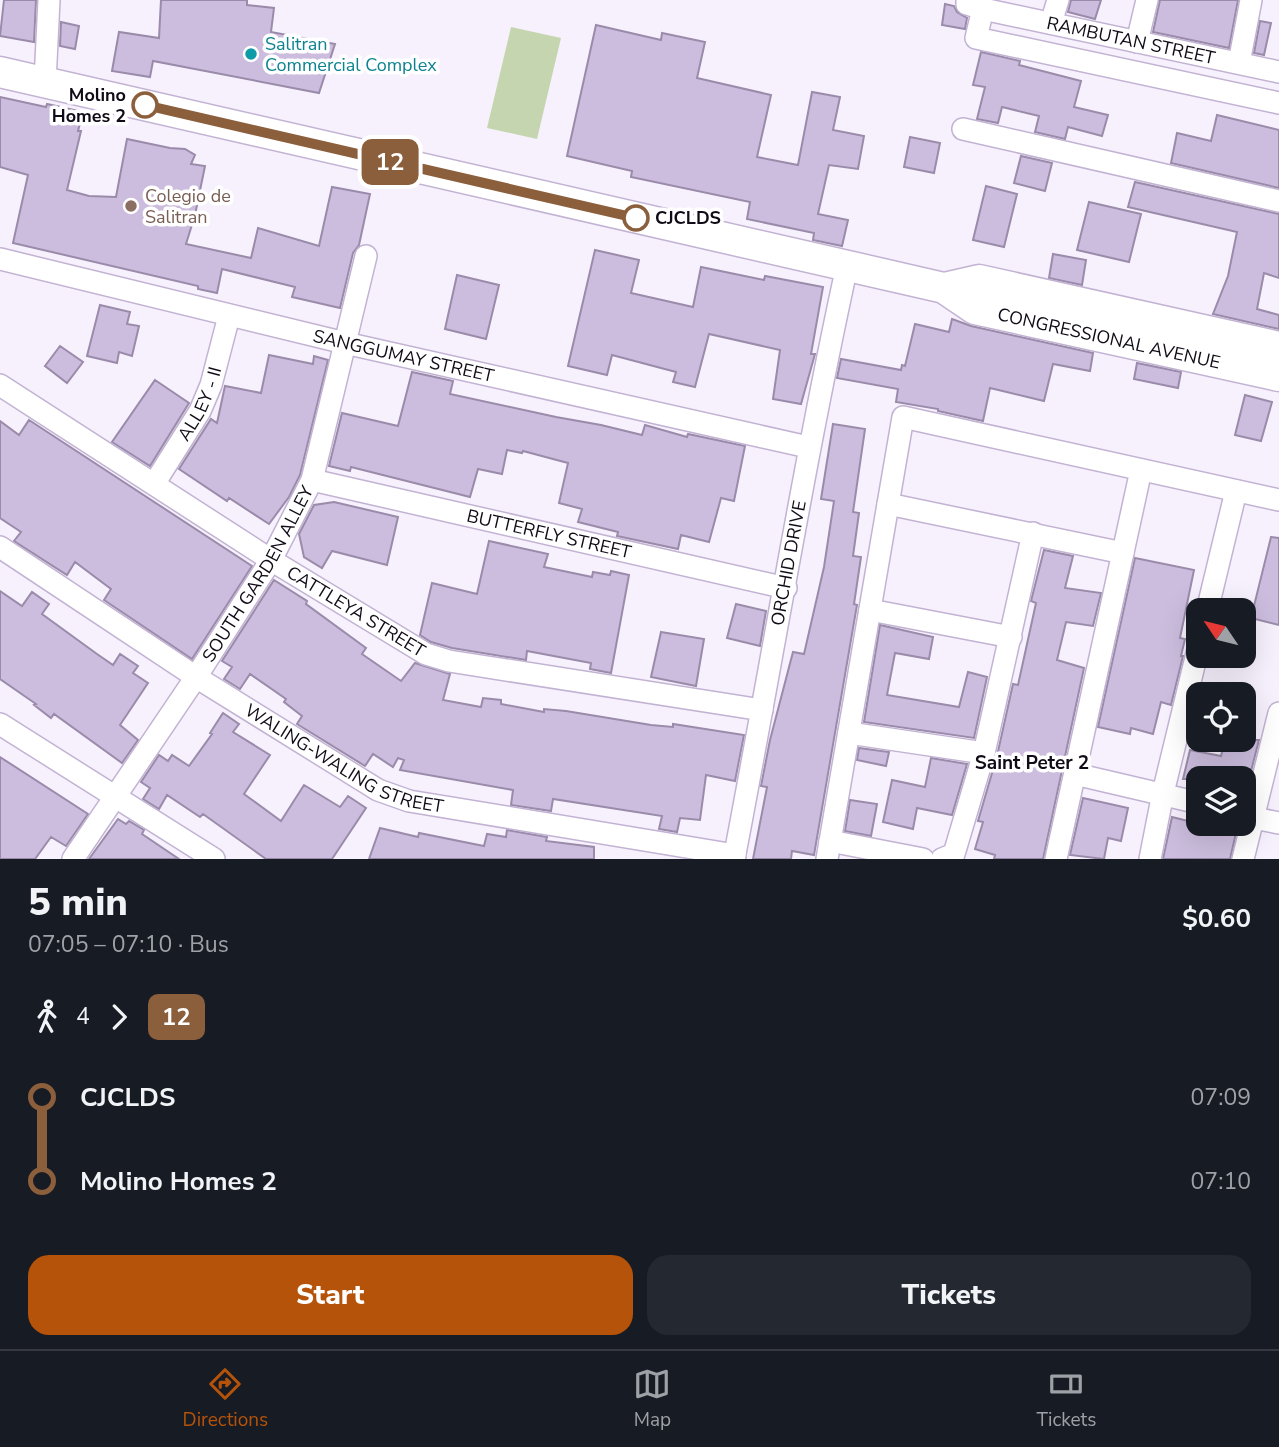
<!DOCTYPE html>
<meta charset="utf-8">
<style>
:root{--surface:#171b24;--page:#242831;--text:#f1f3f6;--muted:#9ea1a6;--line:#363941;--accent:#b45309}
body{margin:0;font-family:"Nunito Sans",sans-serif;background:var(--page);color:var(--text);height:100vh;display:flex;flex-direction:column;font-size:26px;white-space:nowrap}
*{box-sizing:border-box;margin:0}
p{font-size:23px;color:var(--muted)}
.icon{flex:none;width:38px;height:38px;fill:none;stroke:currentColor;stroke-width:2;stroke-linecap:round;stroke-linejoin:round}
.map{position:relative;height:859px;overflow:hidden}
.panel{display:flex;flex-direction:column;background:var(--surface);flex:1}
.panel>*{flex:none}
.badge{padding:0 14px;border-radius:10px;font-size:24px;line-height:46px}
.needle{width:46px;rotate:305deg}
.buttons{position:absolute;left:1186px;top:598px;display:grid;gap:14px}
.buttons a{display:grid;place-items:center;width:70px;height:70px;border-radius:14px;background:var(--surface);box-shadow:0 7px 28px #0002;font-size:35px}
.map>.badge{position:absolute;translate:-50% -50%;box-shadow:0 0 0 4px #fff}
.legs{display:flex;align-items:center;gap:10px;height:77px;padding:0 28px;font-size:23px}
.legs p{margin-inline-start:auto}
.overview{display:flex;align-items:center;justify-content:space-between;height:119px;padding:0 28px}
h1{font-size:38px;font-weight:800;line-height:52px}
.cta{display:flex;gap:14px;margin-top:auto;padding:14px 28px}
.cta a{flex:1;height:80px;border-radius:21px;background:var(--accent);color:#fff;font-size:28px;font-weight:800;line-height:80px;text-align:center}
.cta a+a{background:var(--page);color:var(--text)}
ul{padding:0 28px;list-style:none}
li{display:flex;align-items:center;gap:24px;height:84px;font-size:26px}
li i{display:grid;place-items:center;width:10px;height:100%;margin:0 9px;background:currentColor}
li i::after{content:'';width:18px;height:18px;margin:-9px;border:5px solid;border-radius:50%;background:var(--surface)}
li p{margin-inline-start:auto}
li:first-child i{background:linear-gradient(#0000 50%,currentColor 0)}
li:last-child i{background:linear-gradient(currentColor 50%,#0000 0)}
.menu{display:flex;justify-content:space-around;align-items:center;height:98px;border-top:2px solid var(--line);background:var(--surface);font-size:19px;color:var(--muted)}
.menu a{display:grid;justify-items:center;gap:4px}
.menu .on{color:var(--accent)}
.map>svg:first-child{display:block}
.green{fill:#c5d5af}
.building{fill:#ccbdde;stroke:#9a8baa;stroke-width:2}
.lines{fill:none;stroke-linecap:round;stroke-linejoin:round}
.minor-casing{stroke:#c2b3d3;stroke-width:24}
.secondary-casing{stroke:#c2b3d3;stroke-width:33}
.minor{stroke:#fff;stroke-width:21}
.secondary{stroke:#fff;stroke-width:30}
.line-1-casing{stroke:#fff;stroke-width:16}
.line-1{stroke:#8b5e3c;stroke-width:10}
.culture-dot{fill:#0f9aa8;stroke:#fff;stroke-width:2.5}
.stop-1-dot{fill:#fff;stroke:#8b5e3c;stroke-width:3.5}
.education-dot{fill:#8d6e63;stroke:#fff;stroke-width:2.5}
.labels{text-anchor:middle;stroke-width:7;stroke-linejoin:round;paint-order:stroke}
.street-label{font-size:18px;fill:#100b16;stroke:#fff}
.culture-label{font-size:18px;fill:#0d838f;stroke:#fff;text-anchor:start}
.stop-label{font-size:18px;font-weight:bold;fill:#100b16;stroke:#fff;text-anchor:end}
.education-label{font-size:18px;fill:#785e54;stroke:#fff;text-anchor:start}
.neighbourhood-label{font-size:19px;font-weight:bold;fill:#100b16;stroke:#fff}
</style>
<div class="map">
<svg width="1279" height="859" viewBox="0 0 1279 859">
<rect width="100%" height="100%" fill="#f7f1fe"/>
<path class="green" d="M511,27L561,38L537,139L487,128Z"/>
<path class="building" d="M4,0H36L34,42L0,36Z
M161,0H247V5L274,8L271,32L335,44L319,93L153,61L150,77L112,71L119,32L159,38Z
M1071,0H1101L1095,19L1068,12Z
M1160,0H1238L1229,48L1153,32Z
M945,4L954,6L957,12L967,18L965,29L942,25Z
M1260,21L1271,23L1264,55L1254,53Z
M61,22L79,26L75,49L60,46Z
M596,25L661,40L662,33L705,42L697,78L771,95L757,157L798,165L812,92L840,97L833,130L864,136L858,169L829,165L818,214L848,220L842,246L813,240L814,233L747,219L750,202L631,177L632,171L567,156Z
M981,52L1020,61L1019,65L1081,81L1074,107L1108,115L1102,136L1068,127L1065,139L1035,132L1039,116L1002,107L998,123L977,119L985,87L973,85Z
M0,97L46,107L47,104L83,112L78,131H81L67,190L89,196L116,197L127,139L170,148L185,149L195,155L191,164L205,166L195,215L186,244L251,258L258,228L319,246L332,187L370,194L359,245L353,253L340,308L292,297L295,287L222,269L217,293L198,289V286L13,243L28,175L0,167Z
M1217,115L1279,130V188L1171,163L1177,133L1211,141Z
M910,137L940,143L934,173L904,167Z
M1021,156L1052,163L1045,191L1014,183Z
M1135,182L1279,214V278L1264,273L1257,309L1279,315V329L1213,314L1228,276L1237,232L1128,207Z
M986,186L1017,194L1004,247L973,240Z
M1089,202L1141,214L1129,262L1077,250Z
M595,250L639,260L631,293L693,307L701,267L764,280L765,276L823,287L811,354H815L801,404L773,399L780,350L709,334L695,387L673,382L676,372L612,355L607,375L568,366Z
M1053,254L1086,260L1082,285L1049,278Z
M457,275L499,285L486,339L445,329Z
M100,305L130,312L127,324L139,326L132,356L119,352L117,363L87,356Z
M952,319L971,326L1093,353L1090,371L1053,364L1044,401L990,388L983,421L938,411V409L896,402L898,389L837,378L841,359L901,370L902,365L905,366L915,324L949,332Z
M60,346L83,362L67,383L45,366Z
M269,355L313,364L314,356L328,360L300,475L289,497L269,524L229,498L227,501L179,469L211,419L217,423L225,386L261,393Z
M1137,363L1181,372L1178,388L1134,379Z
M412,372L453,381L450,394L556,417L601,425L642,435L645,425L687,437L688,434L745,446L734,501L721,498L709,542L681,535L678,549L617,536L618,532L578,522L582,509L559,503L568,463L523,451L522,453L507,450L502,474L478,469L470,497L351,467L350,471L329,466L342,413L398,426Z
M155,380L189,403L150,466L112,442Z
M1245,395L1272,402L1261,441L1235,435Z
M29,420L252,566L192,659L104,600L111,589L75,562L67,575L14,541L21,532L0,518V421L19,435Z
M833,424L865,429L853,512L859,513L853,556L861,557L854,604L857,605L814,855L792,851L791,859H753L767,787L761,786L770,740L793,652L804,654L824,567L834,501L821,499Z
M334,502L398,517L387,565L332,551L322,568L304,557L299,534L314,505Z
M1271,537L1279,538V625L1251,618Z
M489,541L548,554L544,567L592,577L593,572L610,575L611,571L629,575L611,673L590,669L591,663L527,651L526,660L452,648L431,642L420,635L432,583L477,594Z
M1044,550L1073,556L1065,588L1101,593L1093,626L1066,622L1057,660L1084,668L1043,859H994L995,855L975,849L983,822L978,821L997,756L1013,684L1018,685L1036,603L1031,601Z
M1135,558L1194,570L1180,638L1185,639L1181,656H1183L1171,705L1161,702L1153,734L1131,728L1130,734L1098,727Z
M274,580L307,601L306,604L366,648L362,654L401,681L415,663L450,674L443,700L481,707L483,698L501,700V704L544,712V709L566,711L651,725L673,727V724L744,735L735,781L706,775L700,820L680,818L677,832L659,829L662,816L553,799L551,811L511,805L513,790L400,770L404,760L398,758L393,767L373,754L365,766L297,724L302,716L284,702L286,699L250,674L240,689L224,679L232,667L222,661Z
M0,591L22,606L32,592L49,604L42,614L97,654L113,665L120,654L138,666L133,673L148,683L120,725L138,740L122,763L54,714L51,718L34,705L36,704L0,679Z
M736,604L766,611L760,646L727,638Z
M880,625L933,637L929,659L895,653L887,695L959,707L968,672L987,677L974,738L864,722Z
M661,632L704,639L696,686L651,677Z
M223,713L239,724L233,732L270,755L244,794L281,821L304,785L340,807L348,796L366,808L332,859H266L203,814L200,817L167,795L159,809L143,799L150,788L141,782L159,755L168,761L172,755L189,766L212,734L210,733Z
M1225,740H1259L1249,779H1183L1190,750L1221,756Z
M859,748L889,752L886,766L857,760Z
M0,757L88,814L66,846L51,837L35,859H0Z
M931,758L967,764L952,815L917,808L913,829L883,822L892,780L925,787Z
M1083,798L1128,808L1121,841L1108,838L1104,859L1070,855Z
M850,800L877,804L871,836L845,831Z
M1172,817L1236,833L1230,859H1163Z
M118,819L126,824L129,821L144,830L142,834L179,859H89Z
M380,828L418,837L419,833L484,846L487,834L506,837L507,830L547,837L546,841L594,847V859H369Z"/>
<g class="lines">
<g class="minor-casing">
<g id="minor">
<path id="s1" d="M967,0V4L983,9L1279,72"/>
<path d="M983,9L976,38L1279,103"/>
<path d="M1051,23L1058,0"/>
<path d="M1137,42L1147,0"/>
<path d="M1239,63L1251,0"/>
<path d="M45,82L49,0"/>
<path d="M963,129L1279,201"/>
<path id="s2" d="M0,259L345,343L808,447"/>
<path id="s3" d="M0,385L271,560L426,654L449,661L762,710"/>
<path id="s4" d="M312,480L786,588"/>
<path id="s5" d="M154,484L200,411L211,385L229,316"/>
<path d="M888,504L1123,553"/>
<path id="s6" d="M0,547L196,677L378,790L409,801L735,855"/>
<path d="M870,610L1011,637"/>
<path d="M1207,611L1236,491"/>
<path d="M0,724L214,859"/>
<path d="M849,733L984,753"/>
<path d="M1075,774L1199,803"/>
<path d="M1244,816L1279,823"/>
<path d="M830,841L923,859"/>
<path id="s7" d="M73,859L196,677L271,560L312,480L366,256"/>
<path id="s8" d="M734,859C772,661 804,463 847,266"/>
<path d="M827,859L903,417L1279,500"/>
<path d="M942,859L954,854L984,753L1033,533"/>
<path d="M1056,859L1141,470"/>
<path d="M1150,859L1163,793L1199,645"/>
<path d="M1243,859L1279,713"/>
</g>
</g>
<g class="secondary-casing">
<g id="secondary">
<path id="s9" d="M0,72L944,288L975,309L1279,376"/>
<path d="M944,288L979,280L1279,347"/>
</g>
</g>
<use href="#minor" class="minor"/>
<use href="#secondary" class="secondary"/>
</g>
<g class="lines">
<g class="line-1-casing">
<path id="line-1" d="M145,105L636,218"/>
</g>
<use href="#line-1" class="line-1"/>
</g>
<circle class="culture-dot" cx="251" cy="54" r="7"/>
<g class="stop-1-dot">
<circle cx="145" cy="105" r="12"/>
<circle cx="636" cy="218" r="12"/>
</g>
<circle class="education-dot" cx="131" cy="206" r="7"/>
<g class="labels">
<g class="street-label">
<text dy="6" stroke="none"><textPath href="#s1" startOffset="172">RAMBUTAN STREET</textPath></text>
<text dy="6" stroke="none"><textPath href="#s9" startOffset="1143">CONGRESSIONAL AVENUE</textPath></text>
<text dy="6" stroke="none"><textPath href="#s2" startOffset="415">SANGGUMAY STREET</textPath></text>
<text dy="6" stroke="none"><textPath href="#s5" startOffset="93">ALLEY - II</textPath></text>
<text dy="6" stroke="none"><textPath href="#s4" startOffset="243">BUTTERFLY STREET</textPath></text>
<text dy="6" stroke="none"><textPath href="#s8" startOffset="301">ORCHID DRIVE</textPath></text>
<text dy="6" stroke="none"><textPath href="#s7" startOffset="340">SOUTH GARDEN ALLEY</textPath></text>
<text dy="6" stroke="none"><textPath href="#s3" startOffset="422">CATTLEYA STREET</textPath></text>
<text dy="6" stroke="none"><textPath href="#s6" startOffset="406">WALING-WALING STREET</textPath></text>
</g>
<g class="culture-label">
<text x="265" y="50">Salitran<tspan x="265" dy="21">Commercial Complex</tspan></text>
</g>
<g class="stop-label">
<text x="126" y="101">Molino<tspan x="126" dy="21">Homes 2</tspan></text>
<text x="655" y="224" text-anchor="start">CJCLDS</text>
</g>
<g class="education-label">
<text x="145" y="202">Colegio de<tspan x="145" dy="21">Salitran</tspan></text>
</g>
<g class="neighbourhood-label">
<text x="1032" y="769">Saint Peter 2</text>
</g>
</g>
</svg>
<div class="buttons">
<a><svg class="needle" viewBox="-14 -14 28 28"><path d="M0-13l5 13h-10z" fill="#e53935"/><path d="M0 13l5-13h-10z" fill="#9ea1a6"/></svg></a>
<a><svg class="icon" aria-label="locate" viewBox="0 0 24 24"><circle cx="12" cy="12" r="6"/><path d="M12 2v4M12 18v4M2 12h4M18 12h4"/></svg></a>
<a><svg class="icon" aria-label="layers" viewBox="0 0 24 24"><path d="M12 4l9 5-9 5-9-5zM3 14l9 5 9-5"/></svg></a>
</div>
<b class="badge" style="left:390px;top:162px;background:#8b5e3c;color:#fff">12</b>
</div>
<section class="panel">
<div class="overview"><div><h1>5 min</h1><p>07:05 – 07:10 · Bus</p></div><b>$0.60</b></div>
<div class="legs"><svg class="icon" aria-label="walk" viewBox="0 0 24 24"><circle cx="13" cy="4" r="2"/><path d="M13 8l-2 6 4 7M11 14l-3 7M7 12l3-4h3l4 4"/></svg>4<svg class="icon" aria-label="forward" viewBox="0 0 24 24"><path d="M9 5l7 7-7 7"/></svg><b class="badge" style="background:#8b5e3c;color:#fff">12</b></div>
<ul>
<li><i style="color:#8b5e3c"></i><b>CJCLDS</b><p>07:09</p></li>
<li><i style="color:#8b5e3c"></i><b>Molino Homes 2</b><p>07:10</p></li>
</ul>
<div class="cta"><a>Start</a><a>Tickets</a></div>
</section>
<nav class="menu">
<a class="on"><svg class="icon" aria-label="directions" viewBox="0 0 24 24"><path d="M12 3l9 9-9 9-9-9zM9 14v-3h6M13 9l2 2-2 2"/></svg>Directions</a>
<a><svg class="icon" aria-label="map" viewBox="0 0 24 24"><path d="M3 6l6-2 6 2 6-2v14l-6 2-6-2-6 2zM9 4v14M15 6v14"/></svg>Map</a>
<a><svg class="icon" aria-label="tickets" viewBox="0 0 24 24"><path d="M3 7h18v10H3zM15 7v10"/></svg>Tickets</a>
</nav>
